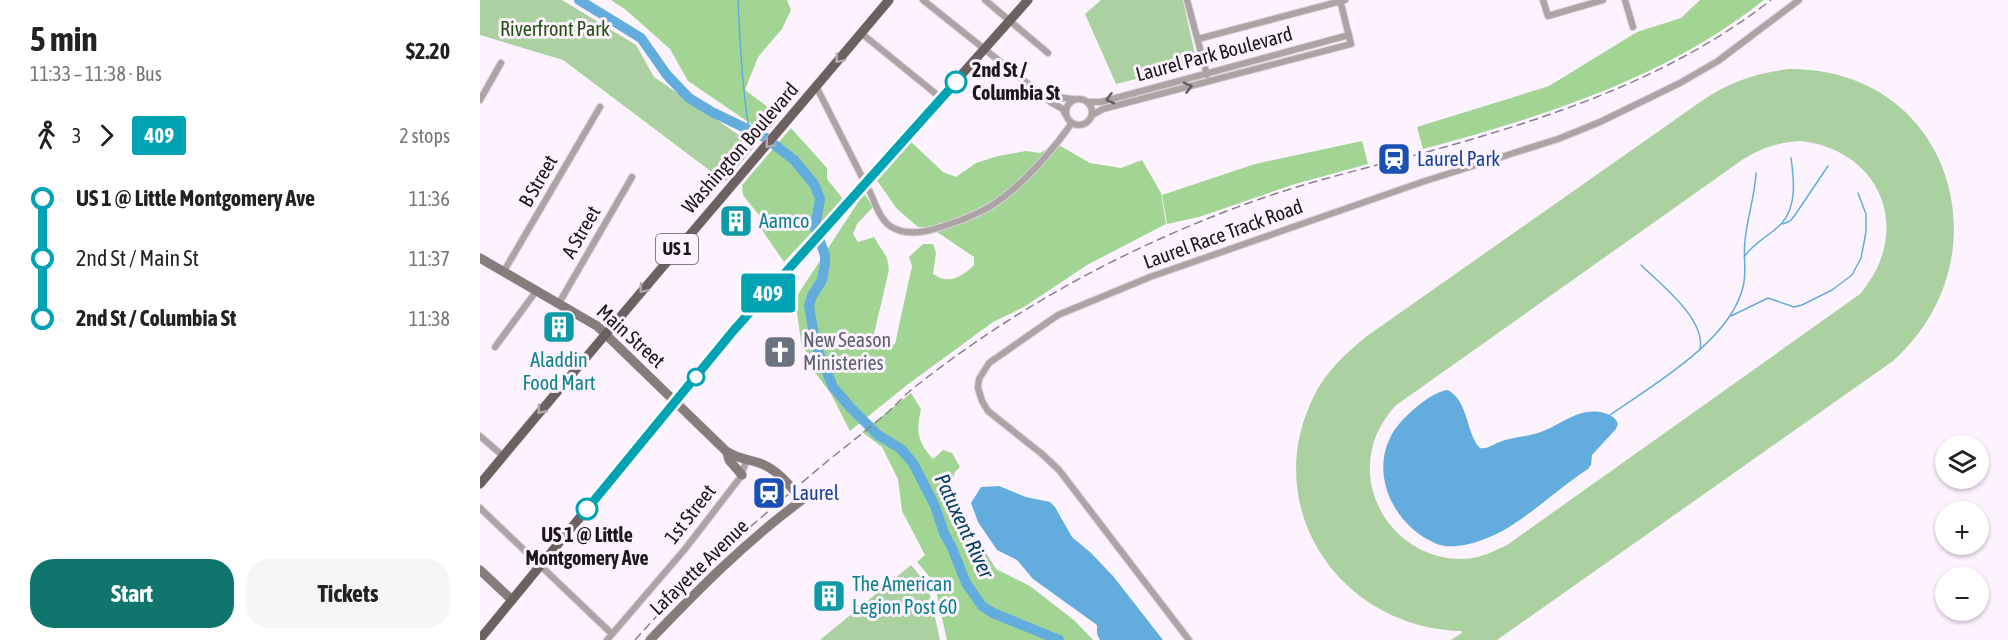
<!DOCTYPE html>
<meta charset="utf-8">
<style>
:root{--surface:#fff;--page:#f6f6f6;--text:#222;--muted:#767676;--accent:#0f766e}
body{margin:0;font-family:"Asap Condensed",sans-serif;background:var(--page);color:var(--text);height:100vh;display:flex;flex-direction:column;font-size:22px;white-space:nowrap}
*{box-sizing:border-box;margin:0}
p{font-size:20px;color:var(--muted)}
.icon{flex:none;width:33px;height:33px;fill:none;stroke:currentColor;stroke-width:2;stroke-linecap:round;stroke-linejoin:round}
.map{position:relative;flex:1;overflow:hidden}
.side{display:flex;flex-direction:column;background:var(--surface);width:480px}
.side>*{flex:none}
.badge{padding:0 12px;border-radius:4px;font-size:21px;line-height:39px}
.tools{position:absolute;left:1455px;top:435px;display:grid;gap:12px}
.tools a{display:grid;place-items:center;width:54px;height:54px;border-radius:50%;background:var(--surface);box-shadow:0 2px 4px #0004;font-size:30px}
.map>.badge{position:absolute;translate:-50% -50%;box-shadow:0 0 0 3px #fff}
.legs{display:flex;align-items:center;gap:9px;height:66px;padding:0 30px;font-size:20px}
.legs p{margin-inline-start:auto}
.overview{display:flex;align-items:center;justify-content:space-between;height:102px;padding:0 30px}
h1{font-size:33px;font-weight:700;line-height:45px}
.button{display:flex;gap:12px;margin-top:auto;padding:12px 30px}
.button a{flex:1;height:69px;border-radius:24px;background:var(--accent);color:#fff;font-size:24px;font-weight:700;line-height:69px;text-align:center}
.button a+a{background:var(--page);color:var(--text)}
ul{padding:0 30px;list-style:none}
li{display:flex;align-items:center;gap:21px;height:60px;font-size:22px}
li i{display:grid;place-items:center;width:9px;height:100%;margin:0 8px;background:currentColor}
li i::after{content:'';width:15px;height:15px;margin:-8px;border:4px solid;border-radius:50%;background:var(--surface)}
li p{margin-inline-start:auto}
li:first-child i{background:linear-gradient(#0000 50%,currentColor 0)}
li:last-child i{background:linear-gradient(currentColor 50%,#0000 0)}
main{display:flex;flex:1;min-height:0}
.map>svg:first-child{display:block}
.green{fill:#acd1a1;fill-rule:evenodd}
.forest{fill:#a2d594}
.water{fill:#62addd}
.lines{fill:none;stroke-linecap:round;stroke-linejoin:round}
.stream{stroke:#62addd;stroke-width:1.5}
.river{stroke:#62addd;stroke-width:10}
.street-casing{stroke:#d8d0db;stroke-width:8}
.secondary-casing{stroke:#d8d0db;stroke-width:10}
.primary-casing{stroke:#d8d0db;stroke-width:10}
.street{stroke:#aba3a4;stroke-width:6}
.secondary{stroke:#867c7c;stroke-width:9}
.primary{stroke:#6c6060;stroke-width:9}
.rail{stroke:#89828a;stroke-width:1.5;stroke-dasharray:9 4.5;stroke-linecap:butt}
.oneway{stroke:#b4aab0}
.oneway2{stroke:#635d60}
.line-1-casing{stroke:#fff;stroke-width:14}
.line-1{stroke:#00a3b4;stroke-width:9}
.stop-1-dot{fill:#fff;stroke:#00a3b4;stroke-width:3}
.labels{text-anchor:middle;stroke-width:6;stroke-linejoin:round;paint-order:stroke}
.shield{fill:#fcf3ff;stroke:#5e595f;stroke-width:1.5}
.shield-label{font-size:18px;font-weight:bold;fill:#1b171b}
.park-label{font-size:20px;fill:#225010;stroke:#fcf3ff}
.street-label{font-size:20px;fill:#1b171b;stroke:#fcf3ff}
.stop-label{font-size:20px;font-weight:bold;fill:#1b171b;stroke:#fcf3ff;text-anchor:start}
.transit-label{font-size:20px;fill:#164399;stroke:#fcf3ff;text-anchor:start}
.culture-label{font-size:20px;fill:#0d838f;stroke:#fcf3ff;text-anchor:start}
.worship-label{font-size:20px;fill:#5b616d;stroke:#fcf3ff;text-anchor:start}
.water-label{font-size:21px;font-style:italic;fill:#024262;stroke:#fcf3ff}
</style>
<main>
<section class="side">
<div class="overview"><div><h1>5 min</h1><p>11:33 – 11:38 · Bus</p></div><b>$2.20</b></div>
<div class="legs"><svg class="icon" aria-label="walk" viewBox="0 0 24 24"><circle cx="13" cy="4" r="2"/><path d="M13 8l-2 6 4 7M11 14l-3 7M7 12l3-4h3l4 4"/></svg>3<svg class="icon" aria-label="forward" viewBox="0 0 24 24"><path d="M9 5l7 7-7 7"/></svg><b class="badge" style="background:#00a3b4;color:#fff">409</b><p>2 stops</p></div>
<ul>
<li><i style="color:#00a3b4"></i><b>US 1 @ Little Montgomery Ave</b><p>11:36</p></li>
<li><i style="color:#00a3b4"></i><span>2nd St / Main St</span><p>11:37</p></li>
<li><i style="color:#00a3b4"></i><b>2nd St / Columbia St</b><p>11:38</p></li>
</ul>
<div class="button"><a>Start</a><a>Tickets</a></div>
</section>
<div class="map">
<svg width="1528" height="640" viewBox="0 0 1528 640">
<rect width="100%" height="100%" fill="#fcf3ff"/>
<path class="green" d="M0,0H82L156,45L174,77L275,146L245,182L83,60L0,35Z
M621,0H703L717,64L636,84L605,14Z
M1309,69C1473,68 1528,258 1413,361L1017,640H971L982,633L981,631C861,628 779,509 833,398C845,372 866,353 887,336L1223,100C1250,82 1276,73 1309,69ZM1321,141C1403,151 1433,232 1380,294L1027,545C1016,550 1005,556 993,558C930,567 876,507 893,445C897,430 905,418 915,406L1262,160C1281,148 1299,142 1321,141Z
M431,565L448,585L460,640H340Z"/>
<path class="forest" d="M131,0H307L311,10L302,29L278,57L265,90L300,116L286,134L208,81L190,49L146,10Z
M1220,0H1284C1186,78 1062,117 943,149L937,127L1069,86L1157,32L1201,18Z
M311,128L347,168V179L363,199L304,262L280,227L281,218L263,195L262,185Z
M429,140L463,172L476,177L496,163L518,156L546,151L560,153L577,144L610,163L641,168L662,160L681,193L686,224L607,265L544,307L513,322L427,385L370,431L351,394L334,371L327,352L322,348L315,299L384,193L393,207L377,224L373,234L378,242L394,237L407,258L409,270L393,338L399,346L407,348L415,344L432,266L429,257L443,244H453L456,253L453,274C469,285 482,277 494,265V257L451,228L438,227L417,209L396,179Z
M882,141L888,164L815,184L719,217L687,224L682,195L775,164Z
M431,393L441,409C436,432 437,441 453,459L463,450L472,453L480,467L475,472L470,487L485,519L516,569L550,586L595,621L613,640H467L454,582L437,562L445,555L422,511L418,479L402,447L382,432Z"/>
<path class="water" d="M968,390C989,402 986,434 1000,448C1007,449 1011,446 1017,443C1031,437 1045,437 1058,433C1081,426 1098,406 1124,413C1131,415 1135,417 1138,424L1136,429L1112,455L1111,465L1108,469C1072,492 1043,525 1002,540C989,545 969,549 957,544C917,528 890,479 910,438C915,427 924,418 933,410C942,402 956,391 968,390Z
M519,486L546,497L570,502L575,507L592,537L611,553L633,576L683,640H620L617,634V625L553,579L537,560L517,550L498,522L491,503L501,487Z"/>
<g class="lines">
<path class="stream" d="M258,0C260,43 262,86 269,129
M1303,224L1310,221L1315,215L1348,166
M1264,257C1275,241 1290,236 1302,223C1317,206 1314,179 1311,158
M1161,265C1180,284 1226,319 1220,349
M1251,316L1288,298L1314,307L1322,305L1352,290L1372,275L1381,258L1386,232V214L1378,193
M1130,415C1173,385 1250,341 1263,287C1267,272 1263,256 1265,241C1267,218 1275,196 1276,173"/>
<path class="river" d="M99,0L161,38L187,75L209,98L232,112L286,138L314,160L334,184L340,199L335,228L345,255V264L342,280L332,296L329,306L336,346L353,387L370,407L398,435L421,449L433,463L455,506L464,533L472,548L486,583L502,606L513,613L579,640"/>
<g class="street-casing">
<path id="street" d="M443,0L572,103L583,109L585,114
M505,0L568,53
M707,0L727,75
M1063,0L1068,16L1123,0
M1145,0L1153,27
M381,33L461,98
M718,39L865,0
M336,86L382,177
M565,96L593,99
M586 112a13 13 0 1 1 26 0a13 13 0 1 1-26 0Z
M0,100L21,63
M608,102H621L869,35
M612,115L623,109L871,44L860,0
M389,190C395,202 399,218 410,226C426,237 447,232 464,226C480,221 497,214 511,206C541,187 571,152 592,123
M24,271L120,107
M79,303L152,177
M15,347L57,290
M0,436L23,456
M0,508L132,634
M127,640L205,549L259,479L267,460
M709,640L579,470L562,454L508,411L502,401L498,388L499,379L509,363L578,315L670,277L942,182L1078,139L1120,122L1200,83L1238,61L1319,0"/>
</g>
<g class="secondary-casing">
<path id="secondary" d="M0,258L117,326L246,451C257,459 269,459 282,464C299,471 310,486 322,500C265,542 219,589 170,640
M247,452L249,460L262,475
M0,570L32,600"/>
</g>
<g class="primary-casing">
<path id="primary" d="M0,484C135,321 273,162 409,0
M0,639L254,330L548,0"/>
</g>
<use href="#street" class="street"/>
<use href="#secondary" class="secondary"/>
<use href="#primary" class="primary"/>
<path class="rail" d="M155,640C214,573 282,516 350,459C369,444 388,429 407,413C415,406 423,397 431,390C535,307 654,243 780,199C840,178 904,164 965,147C1081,114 1195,75 1291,0"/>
</g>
<defs><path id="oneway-chevron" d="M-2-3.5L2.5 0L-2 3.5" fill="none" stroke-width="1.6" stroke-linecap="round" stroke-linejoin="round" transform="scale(1.5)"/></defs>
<g class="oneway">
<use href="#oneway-chevron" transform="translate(359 59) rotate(130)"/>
<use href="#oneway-chevron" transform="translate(289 144) rotate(130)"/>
<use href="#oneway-chevron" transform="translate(163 289) rotate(131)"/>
<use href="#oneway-chevron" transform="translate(61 410) rotate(130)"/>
</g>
<g class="oneway2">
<use href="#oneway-chevron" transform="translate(708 87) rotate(-15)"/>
<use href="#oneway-chevron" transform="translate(630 99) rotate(165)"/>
</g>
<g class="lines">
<g class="line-1-casing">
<path id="line-1" d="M107,509L254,330L476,82"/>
</g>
<use href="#line-1" class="line-1"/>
</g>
<defs>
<g id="station-square" transform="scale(1.725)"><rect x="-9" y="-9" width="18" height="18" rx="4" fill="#1a4fb4" stroke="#fcf3ff"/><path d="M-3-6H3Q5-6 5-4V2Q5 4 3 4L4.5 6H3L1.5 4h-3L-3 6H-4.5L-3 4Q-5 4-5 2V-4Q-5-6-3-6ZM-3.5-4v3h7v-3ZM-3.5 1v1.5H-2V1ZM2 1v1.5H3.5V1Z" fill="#fff"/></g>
<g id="building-square" transform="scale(1.725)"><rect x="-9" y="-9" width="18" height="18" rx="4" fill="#0f9aa8" stroke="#fcf3ff"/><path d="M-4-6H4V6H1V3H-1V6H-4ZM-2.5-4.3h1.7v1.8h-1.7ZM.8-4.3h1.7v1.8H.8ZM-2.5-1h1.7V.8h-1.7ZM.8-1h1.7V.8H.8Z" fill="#fff"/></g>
<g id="church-square" transform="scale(1.725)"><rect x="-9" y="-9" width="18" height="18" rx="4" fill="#6b7280" stroke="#fcf3ff"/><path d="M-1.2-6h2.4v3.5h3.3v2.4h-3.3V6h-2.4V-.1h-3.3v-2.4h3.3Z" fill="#fff"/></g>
</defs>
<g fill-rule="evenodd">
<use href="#station-square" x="914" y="159"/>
<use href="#building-square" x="256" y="221"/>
<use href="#building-square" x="79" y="327"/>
<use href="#church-square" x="300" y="352"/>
<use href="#station-square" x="289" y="493"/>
<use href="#building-square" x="349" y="596"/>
</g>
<g class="stop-1-dot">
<circle cx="476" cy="82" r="10"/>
<circle cx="216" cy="377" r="8"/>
<circle cx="107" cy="509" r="10"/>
</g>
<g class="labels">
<rect class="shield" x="176" y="234" width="42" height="30" rx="4.5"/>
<g class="shield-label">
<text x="197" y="255">US 1</text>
</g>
<g class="park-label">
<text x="75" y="36">Riverfront Park</text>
</g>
<g class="street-label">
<text transform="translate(734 54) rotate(-15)" y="7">Laurel Park Boulevard</text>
<text transform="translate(260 148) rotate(-49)" y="7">Washington Boulevard</text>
<text transform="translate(58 181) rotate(-60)" y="7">B Street</text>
<text transform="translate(101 232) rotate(-60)" y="7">A Street</text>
<text transform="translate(743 234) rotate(-20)" y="7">Laurel Race Track Road</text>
<text transform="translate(151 336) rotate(42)" y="7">Main Street</text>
<text transform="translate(210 514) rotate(-52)" y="7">1st Street</text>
<text transform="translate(219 567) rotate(-44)" y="7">Lafayette Avenue</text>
</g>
<g class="stop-label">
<text x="492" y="77">2nd St /<tspan x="492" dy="23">Columbia St</tspan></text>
<text x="107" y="542" text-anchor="middle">US 1 @ Little<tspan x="107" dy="23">Montgomery Ave</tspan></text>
</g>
<g class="transit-label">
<text x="937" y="166">Laurel Park</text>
<text x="312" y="500">Laurel</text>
</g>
<g class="culture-label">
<text x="279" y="228">Aamco</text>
<text x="79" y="367" text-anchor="middle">Aladdin<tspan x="79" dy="23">Food Mart</tspan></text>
<text x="372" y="591">The American<tspan x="372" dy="23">Legion Post 60</tspan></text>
</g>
<g class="worship-label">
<text x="323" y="347">New Season<tspan x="323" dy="23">Ministeries</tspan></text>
</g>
<g class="water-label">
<text transform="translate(484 526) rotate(65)" y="7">Patuxent River</text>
</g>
</g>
</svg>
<div class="tools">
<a><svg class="icon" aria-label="layers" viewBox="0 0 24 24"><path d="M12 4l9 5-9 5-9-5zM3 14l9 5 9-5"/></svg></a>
<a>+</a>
<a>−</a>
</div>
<b class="badge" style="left:288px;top:293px;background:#00a3b4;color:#fff">409</b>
</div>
</main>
